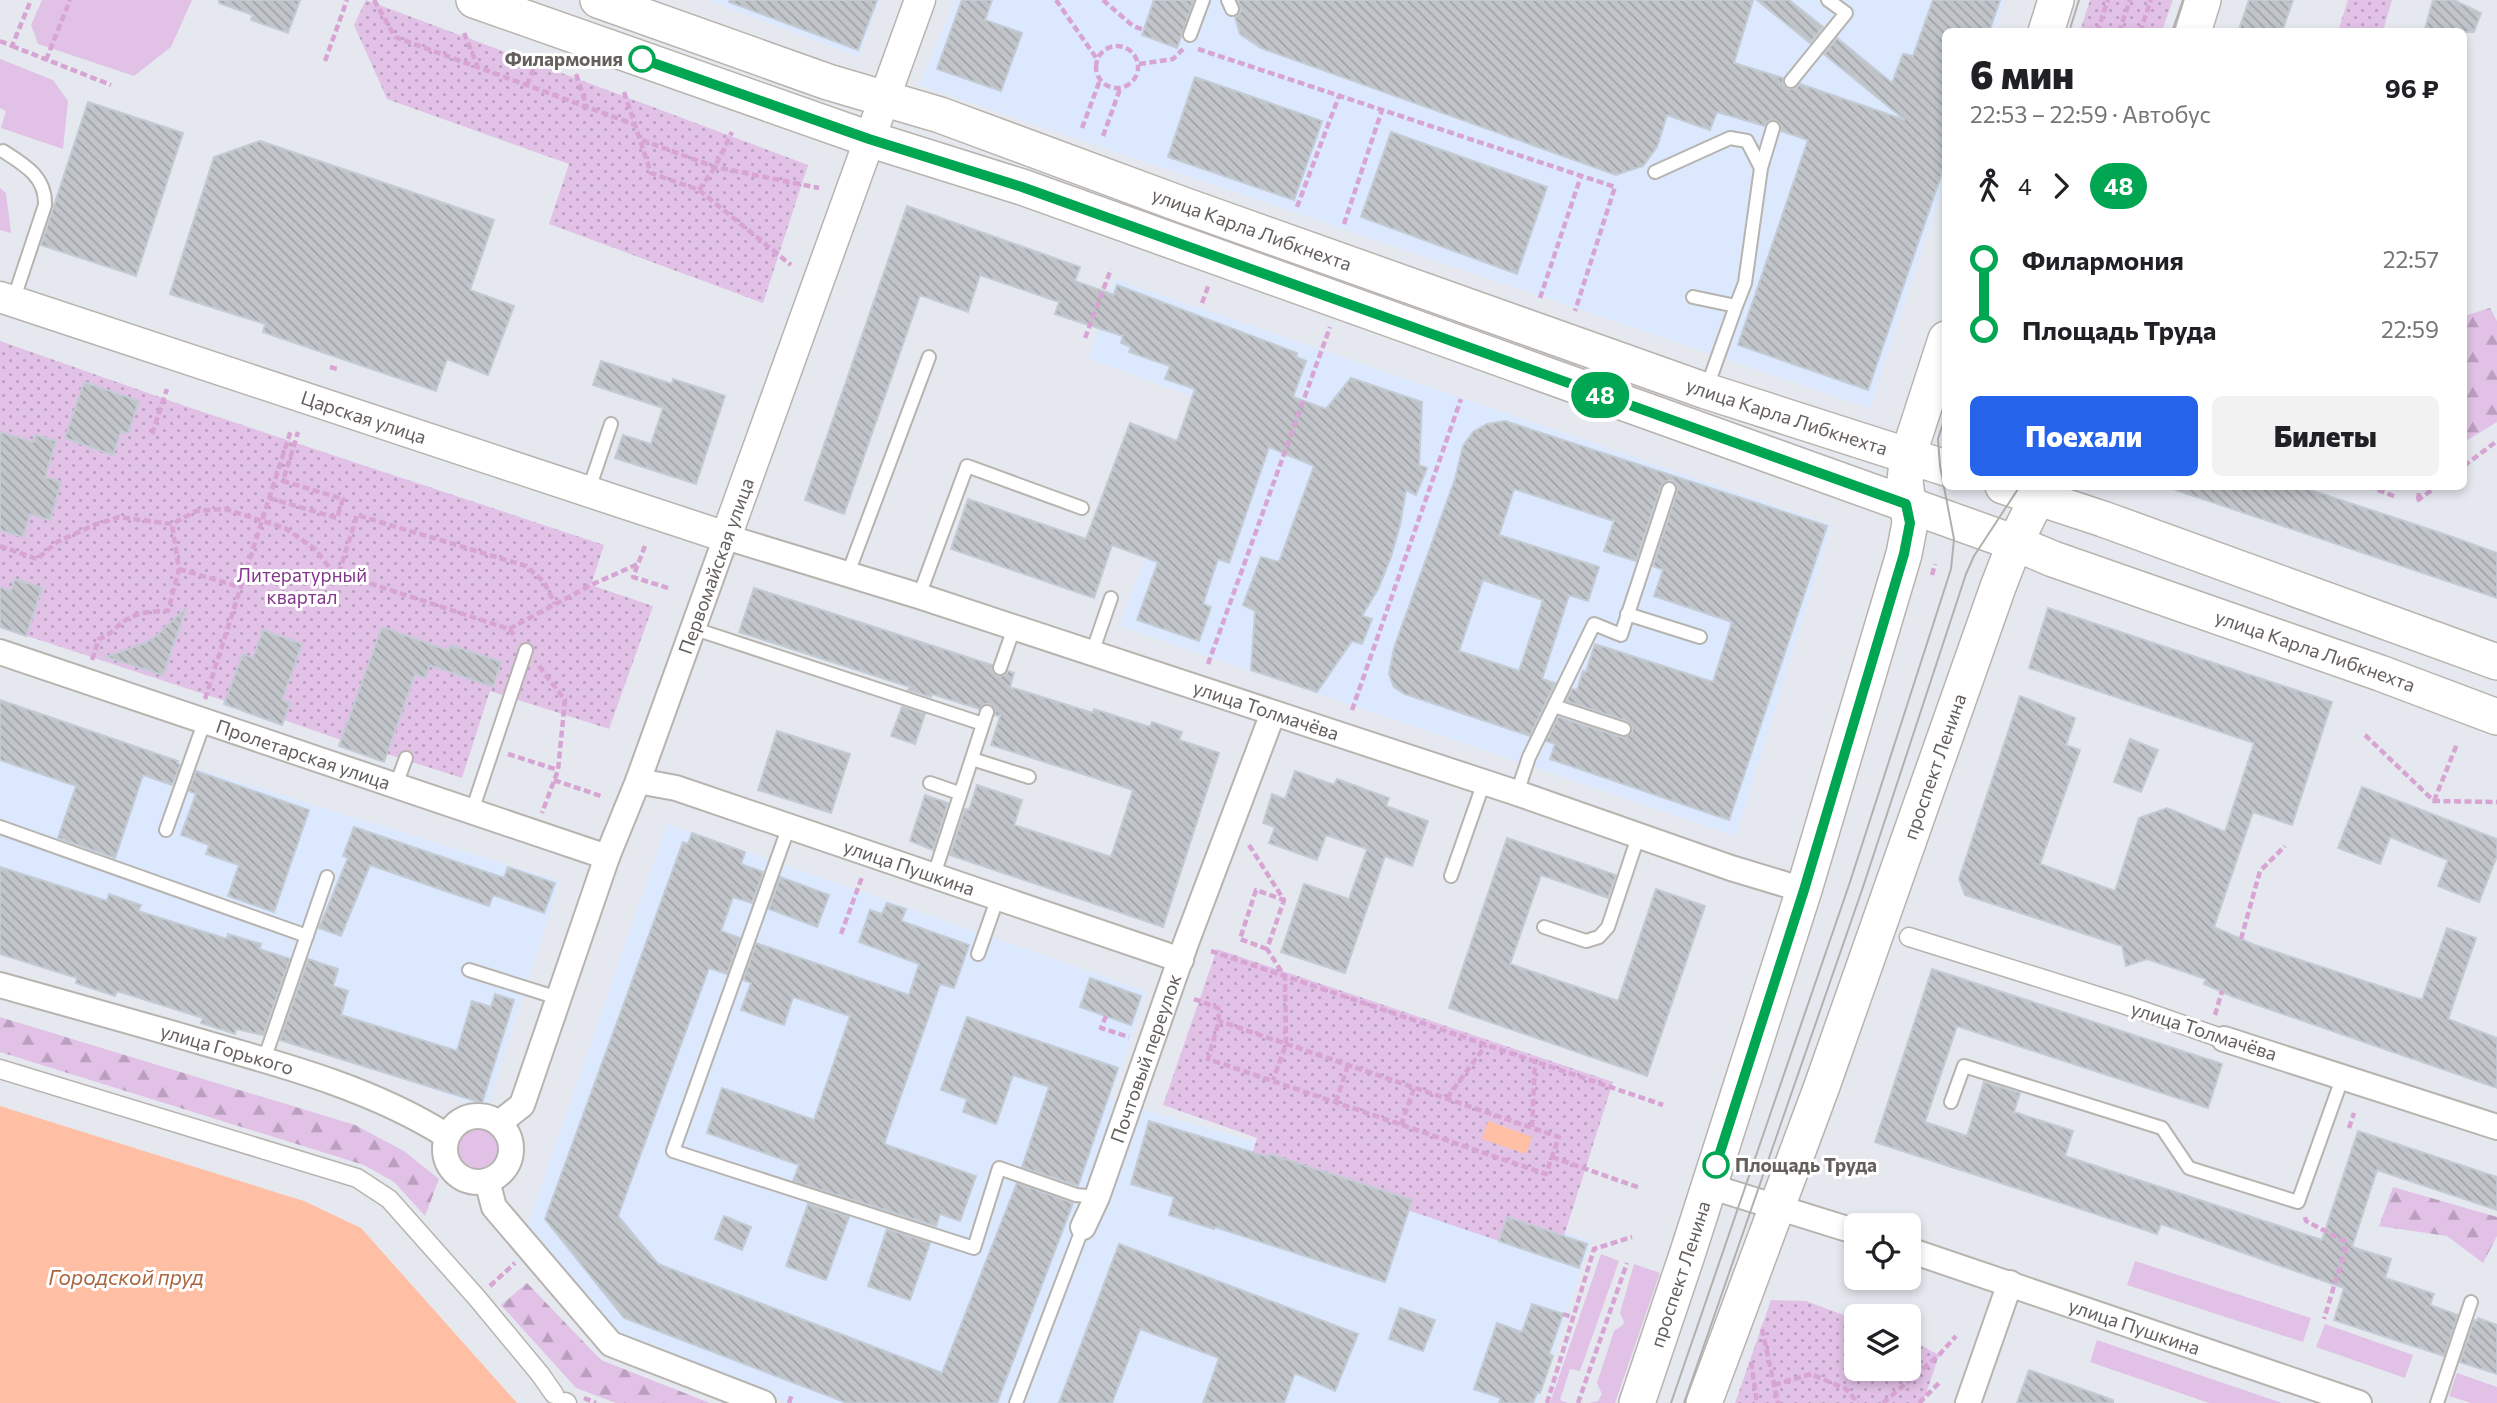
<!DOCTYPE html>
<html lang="ru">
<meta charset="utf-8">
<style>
:root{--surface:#fff;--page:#f2f2f2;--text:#202124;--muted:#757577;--accent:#2563eb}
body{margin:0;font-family:Commissioner,sans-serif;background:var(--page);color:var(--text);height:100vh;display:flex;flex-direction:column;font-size:26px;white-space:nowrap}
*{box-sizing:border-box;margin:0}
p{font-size:23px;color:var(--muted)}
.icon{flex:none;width:38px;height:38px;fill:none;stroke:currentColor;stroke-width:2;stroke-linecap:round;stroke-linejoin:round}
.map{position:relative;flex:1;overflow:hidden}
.panel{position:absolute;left:1942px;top:28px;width:525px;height:462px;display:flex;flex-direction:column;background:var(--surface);border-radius:10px;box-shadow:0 4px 10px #0003}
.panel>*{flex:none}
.badge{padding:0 14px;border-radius:23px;font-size:24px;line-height:46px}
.fabs{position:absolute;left:1844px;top:1213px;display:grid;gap:14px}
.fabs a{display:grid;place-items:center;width:77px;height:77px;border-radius:10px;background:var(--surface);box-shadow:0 4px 10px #0003;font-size:35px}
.map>.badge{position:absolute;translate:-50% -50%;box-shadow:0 0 0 4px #fff}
.legs{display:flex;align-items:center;gap:10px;height:77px;padding:0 28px;font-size:23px}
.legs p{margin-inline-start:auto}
.overview{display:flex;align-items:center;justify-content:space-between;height:119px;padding:0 28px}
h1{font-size:38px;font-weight:800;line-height:52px}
.primary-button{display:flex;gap:14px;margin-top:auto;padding:14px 28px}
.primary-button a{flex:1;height:80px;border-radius:10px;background:var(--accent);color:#fff;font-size:28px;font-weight:800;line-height:80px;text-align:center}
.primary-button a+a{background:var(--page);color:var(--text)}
ul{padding:0 28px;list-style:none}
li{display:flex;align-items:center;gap:24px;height:70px;font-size:26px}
li i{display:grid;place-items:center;width:10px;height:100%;margin:0 9px;background:currentColor}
li i::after{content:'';width:18px;height:18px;margin:-9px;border:5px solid;border-radius:50%;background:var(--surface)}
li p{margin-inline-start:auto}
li:first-child i{background:linear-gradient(#0000 50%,currentColor 0)}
li:last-child i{background:linear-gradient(currentColor 50%,#0000 0)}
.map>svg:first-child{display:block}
.commercial{fill:#dbe8fe}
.green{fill:#e1c1e6}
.forest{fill:url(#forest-firs)}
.park{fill:url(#park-dots)}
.water{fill:#ffbfa5}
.building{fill:url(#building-back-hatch);stroke:#c3cbd4;stroke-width:2;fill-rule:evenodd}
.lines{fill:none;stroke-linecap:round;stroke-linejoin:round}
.service-casing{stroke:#b7b4b0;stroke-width:16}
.pedestrian-casing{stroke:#b7b4b0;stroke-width:21}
.minor-casing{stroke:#b7b4b0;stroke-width:28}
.tertiary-casing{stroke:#b7b4b0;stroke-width:33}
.secondary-casing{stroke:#b8b3af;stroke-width:38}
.path{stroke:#d8a4d3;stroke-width:4.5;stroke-dasharray:7 3.5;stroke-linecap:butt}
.service{stroke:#fff;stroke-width:12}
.pedestrian{stroke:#fff;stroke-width:18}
.minor{stroke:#fff;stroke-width:24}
.tertiary{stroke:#fff;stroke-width:30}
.secondary{stroke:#fff;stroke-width:35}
.tram{stroke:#b1b0af;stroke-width:2}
.line-1-casing{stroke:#fff;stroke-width:16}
.line-1{stroke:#00a651;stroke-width:10}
.stop-1-dot{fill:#fff;stroke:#00a651;stroke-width:3.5}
.labels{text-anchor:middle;stroke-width:6;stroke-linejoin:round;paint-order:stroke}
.stop-label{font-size:19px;font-weight:bold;fill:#65605d;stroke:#fff;text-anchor:end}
.street-label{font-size:19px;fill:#65605d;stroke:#fff}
.park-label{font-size:19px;fill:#82378a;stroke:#fff}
.water-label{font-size:21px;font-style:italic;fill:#a9653e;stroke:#fff}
</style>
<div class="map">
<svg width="2497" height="1403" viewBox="0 0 2497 1403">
<defs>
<pattern id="forest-firs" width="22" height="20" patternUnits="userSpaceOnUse" patternTransform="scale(1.75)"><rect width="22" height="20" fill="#e1c1e6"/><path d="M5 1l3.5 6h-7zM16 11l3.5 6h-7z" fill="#baa0be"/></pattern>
<pattern id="park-dots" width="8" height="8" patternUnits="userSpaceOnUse" patternTransform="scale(1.75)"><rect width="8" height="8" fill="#e1c1e6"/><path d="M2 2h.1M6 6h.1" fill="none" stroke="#baa0be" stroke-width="1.8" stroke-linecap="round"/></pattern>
<pattern id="building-back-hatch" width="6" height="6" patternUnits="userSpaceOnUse" patternTransform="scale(1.75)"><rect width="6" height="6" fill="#c1c5ca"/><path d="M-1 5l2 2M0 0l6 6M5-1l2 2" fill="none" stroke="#a0a3a7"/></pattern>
</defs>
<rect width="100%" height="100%" fill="#e5e9ef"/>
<path class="commercial" d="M707,0H880L859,57Z
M955,0H2005L1994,31L1946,32V177L1870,408L919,85Z
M1115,279L1832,525L1736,836L1119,626L1206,402L1088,358Z
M0,708L560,881L487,1109L0,935Z
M667,824L1146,991L1111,1100L1591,1240L1538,1403H786L616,1330L528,1224Z"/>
<path class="green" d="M42,0H192L171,47L134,76L38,44L31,25Z
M0,59L53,80L68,101L63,149L1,128L6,111L0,108Z
M0,188L6,193L11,233L0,230Z
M451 1148a27 27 0 1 1 54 0a27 27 0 1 1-54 0Z
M1601,1254L1619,1261L1580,1371L1570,1369L1560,1400L1568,1403H1550Z
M2135,1261L2311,1318L2303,1342L2127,1285Z
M1634,1264L1660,1273L1615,1403H1589L1598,1401L1602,1394L1597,1383L1614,1331L1623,1325L1624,1322L1620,1313Z
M2325,1324L2413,1355L2405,1378L2316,1347Z
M2097,1340L2282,1403H2209L2090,1362Z
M2457,1373L2497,1387V1403H2471L2449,1396Z"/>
<path class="forest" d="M2490,308L2497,321V422L2464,442V316Z
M0,1017L355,1125L404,1151L439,1179L425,1216L394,1182L364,1165L0,1052Z
M2393,1187L2497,1217V1236L2483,1263L2447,1236L2379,1226Z
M527,1283L601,1360L710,1403H616L576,1388L501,1305Z"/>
<path class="park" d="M366,0L808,165L763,303L549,224L569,164L387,99L354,25Z
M2090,0H2173L2162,31H2080Z
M2348,0H2392L2383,31H2338Z
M0,341L188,407L604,545L591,585L653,606L609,729L490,691L462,778L387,754L339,746L341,740L284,720L282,725L225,704V701L0,627Z
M1217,949L1613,1082L1564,1236L1508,1217L1499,1241L1251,1157L1257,1138L1163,1105Z
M1771,1300L1806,1301L1857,1320V1368H1909V1339L1939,1355L1923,1403H1735Z"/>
<path class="water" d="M0,1106L304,1201L361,1228L517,1403H0Z
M1488,1121L1532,1137L1526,1154L1482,1139Z"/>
<path class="building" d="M219,0H300L288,33L251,20L253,15L219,3Z
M730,0H877L858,50L729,2Z
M962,0H992L985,20L1022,33L1001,91L937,69Z
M1154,0H1194L1177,48L1142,35Z
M1238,0H1753L1734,63L1783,78V85L1789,89H1795L1800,84L1905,120L1824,54L1837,38L1892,83L1903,54L1913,56L1933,0H2000L1989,32H1946V161L1868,390L1738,345L1808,140L1781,131V125L1776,120H1770L1765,126L1717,112L1710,130L1667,115L1657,147L1643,166L1616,175L1261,48L1240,34L1235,17L1241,11Z
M1757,0H1789L1823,27L1810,43Z
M2249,0H2293L2282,32H2238Z
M2433,0H2454L2481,13L2474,32H2424Z
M1195,77L1322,121L1294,200L1168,157Z
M88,102L183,133L136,276L41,245Z
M1391,132L1547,187L1517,274L1361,217Z
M260,141L494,220L470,290L514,306L488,375L447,359L436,391L263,332L265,324L170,294L214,157Z
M907,206L1080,267L1075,281L1114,295L1117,285L1297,353L1296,357L1306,361L1293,397L1326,409L1351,378L1422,402L1419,465L1427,468L1416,495L1406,490L1400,525L1391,557L1378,589L1362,616L1372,619L1362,644L1352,641L1317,692L1251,670L1255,611L1243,605L1261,557L1279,562L1314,466L1269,447L1229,563L1218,559L1203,604L1211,607L1199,641L1137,620L1158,562L1112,545L1094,598L951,549L968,499L1086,539L1130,423L1177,441L1195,389L1165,379L1170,366L1129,352L1131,347L1121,343L1123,336L1055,314L1059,302L980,275L968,312L920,295L844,514L805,500Z
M601,361L672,384L673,379L725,396L696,484L615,458L623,435L651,444L663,408L593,385Z
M84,382L139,401L128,433L121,431L113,455L65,438Z
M1505,421L1827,526L1729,820L1550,759L1555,744L1546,741L1558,717L1621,737H1626L1632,732V727L1627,721L1566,701L1572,689L1577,690L1583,671L1586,672L1595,644L1713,682L1732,622L1654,596L1663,570L1653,566L1677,491V487L1672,481H1667L1661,486L1636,561L1604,551L1614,521L1514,489L1499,535L1599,567L1588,601L1569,595L1542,679L1555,683L1530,736L1405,694L1394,687L1389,674L1394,648L1455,479L1463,446L1473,432L1487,424ZM1483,580L1543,600L1519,671L1459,651Z
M0,432L33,442L35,435L56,441L45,477L61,482L50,520L30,514L23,537L0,530Z
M2177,486H2298L2447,535L2497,553V598L2176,490Z
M15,579L42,588L26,636L0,627V587L11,591Z
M754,588L992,665L993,673L998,676L1005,675L1008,671L1014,673L1010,687L1093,713L1094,709L1150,727L1152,722L1182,732L1179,740L1219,753L1163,927L950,855L965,809L969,810L977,785L1022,800L1014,825L1111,857L1133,790L991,745L1000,716L995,715V710L990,704H985L979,709L932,694L931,697L908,690L910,687L739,632Z
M186,608L163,675L106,657L145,643L156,636Z
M2048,608L2332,702L2292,825L2253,812L2214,927L2252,944L2422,1000L2447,928L2476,938L2448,1019L2497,1038V1088L2234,997L2204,984L2206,979L2147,959L2126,966L2122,946L1965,895L1959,879L2020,696L2075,718L2066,745L2080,750L2040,864L2115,891L2139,818L2167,808L2225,832L2254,743L2029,668Z
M382,627L449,651L450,645L501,662L493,687L430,665L425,678L415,674L384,762L339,746Z
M263,630L302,644L282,700L290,703L282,725L224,704L243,654L253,658Z
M0,700L178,761L177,763L180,765L172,785L143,775L115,858L58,838L76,786L0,760Z
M902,707L925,714L915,744L891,736Z
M777,731L850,754L831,813L758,790Z
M2130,739L2158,750L2141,792L2114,782Z
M196,771L309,810L274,912L228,896L239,865L206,854L209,845L181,835L196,794L189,791Z
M1295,771L1334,785L1337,779L1389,798L1386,806L1428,821L1412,866L1385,856L1345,973L1281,952L1304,884L1349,899L1367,849L1326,835L1317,860L1269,843L1275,827L1263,823L1272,794L1285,799Z
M2362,787L2497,839V856L2479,902L2438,886L2448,860L2390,837L2380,864L2338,848Z
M925,795L948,803L933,850L910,841Z
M354,827L504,878L508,867L555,883L544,913L493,895L489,906L370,865L341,936L319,928L348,858L343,856Z
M692,833L745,852L741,864L763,872L752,903L733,897L721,931L740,938L727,974L709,968L618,1216L658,1264L942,1373L1017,1183L1073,1203L997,1403H847L624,1318L545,1219L683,842L688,844Z
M1507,838L1616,875L1608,898L1541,875L1510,964L1618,1001L1656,889L1705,906L1647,1076L1449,1008Z
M0,867L107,901L109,894L141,905L138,911L227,939L228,934L261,944L259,949L290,959L263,1035L236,1029L235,1034L201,1023L203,1018L117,991L115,996L76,983L77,978L0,954Z
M780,877L829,895L817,927L769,909Z
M887,903L906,909L901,921L969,945L954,988L940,984L884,1144L976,1176L960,1221L940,1214L936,1226L793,1181L799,1165L707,1133L722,1088L814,1120L850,1016L793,997L784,1025L741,1010L751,983L743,980L756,943L909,995L919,964L859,942L870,910L882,914Z
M308,959L338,969L333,986L348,991L341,1015L457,1051L472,1001L491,1007L495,994L514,1000L482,1103L280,1040Z
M1932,969L2222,1064L2208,1108L1957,1026L1925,1122L1967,1136L1984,1082L2020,1093L2014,1112L2073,1131L2065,1156L2322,1240L2358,1131L2497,1177V1210L2377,1170L2352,1247L2391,1259L2385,1278L2434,1294L2430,1305L2458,1315L2444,1356L2334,1320L2344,1288L2161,1224L2157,1234L1875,1142Z
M1090,978L1141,996L1131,1025L1080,1007Z
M967,1017L1118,1068L1078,1186L1022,1167L1049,1087L1013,1075L996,1124L963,1112L967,1099L941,1090Z
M1149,1121L1268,1157L1269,1154L1412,1200L1385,1282L1215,1227L1214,1229L1169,1215L1174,1197L1131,1184Z
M808,1204L849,1217L826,1280L786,1266Z
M724,1216L751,1227L742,1250L715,1239Z
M1507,1217L1587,1244L1579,1268L1499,1241Z
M887,1229L930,1243L910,1300L868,1286Z
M1119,1244L1358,1334L1335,1391L1295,1373L1284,1403H1203L1219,1358L1140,1329L1112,1403H1059Z
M1532,1304L1563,1314L1549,1354L1553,1356L1540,1393L1537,1392L1533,1403H1499L1501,1398L1474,1389L1497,1323L1522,1332Z
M1400,1308L1435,1320L1423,1351L1389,1339Z
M2478,1318L2497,1325V1374L2460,1362L2474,1320L2477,1321Z
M2029,1370L2113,1400V1403H2017Z"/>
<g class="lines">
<g class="service-casing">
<path id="service" d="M1228,0L1232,9
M1190,35L1203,0
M1791,81L1846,13L1828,0
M3,151C25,165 46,177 45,205L13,301
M1761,168L1773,128
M1655,172L1730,138L1747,141L1761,168L1745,283L1736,306
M1693,297L1736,306L1706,390
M588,492L611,424
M847,576L929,357
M919,596L967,466L1082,508
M1627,614L1700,637
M692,628L983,724
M1092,653L1111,598
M1000,668L1014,628
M1554,706L1624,729
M972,759L1029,777
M930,783L959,793
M396,785L406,758
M1517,793L1529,757L1594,624L1621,635L1669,489
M472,811L526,650
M789,826L673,1151L974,1248L999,1168L1076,1195L1097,1197
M0,827L307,936
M166,830L205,720
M934,875L987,712
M1451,876L1484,782
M1544,927L1586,941L1599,937L1608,927L1639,834
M978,954L998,897
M469,970L558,998
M264,1060L327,877
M1951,1102L1964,1066L2162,1128L2189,1168L2298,1202L2343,1076
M1016,1403L1083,1227
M2437,1403L2471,1302"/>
</g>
<g class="pedestrian-casing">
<path id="pedestrian" d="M1909,937L2126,1005L2224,1039
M0,1069L357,1178L389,1199L477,1298L540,1374L554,1394
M565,1402L567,1403"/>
</g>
<g class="minor-casing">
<g id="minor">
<path id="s1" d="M0,652L607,857"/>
<path id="s2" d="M638,781L676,788L1181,960"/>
<path id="s3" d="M0,985C68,1004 137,1023 205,1043C287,1066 375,1090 447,1136"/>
<path d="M2224,1039L2497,1127"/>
<circle cx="478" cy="1149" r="33"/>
<path id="s4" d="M499,1123L522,1105L607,857L638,781L726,537L919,596L1517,793L1731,868L1804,890"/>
<path d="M487,1181L494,1207L611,1344L763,1403"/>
<path d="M1709,1186L1857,1232"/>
<path id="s5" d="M1083,1227L1097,1197L1186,943L1273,713"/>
<path id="s6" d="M1909,1250L2359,1403"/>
<path d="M1968,1403L2010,1283"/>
</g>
</g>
<g class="tertiary-casing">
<g id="tertiary">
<path id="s7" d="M0,297L726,537L920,0"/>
</g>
</g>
<g class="secondary-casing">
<g id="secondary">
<path id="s8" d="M474,0L869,139L1022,187L2015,543L2053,559L2380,673L2497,717"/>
<path id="s9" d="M598,0L828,82L940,115L1186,206L1706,391L1946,468"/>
<path d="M2046,32L2056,0"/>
<path d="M2193,32L2203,0"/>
<path d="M2003,486L2103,519L2497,662"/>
<path id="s10" d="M1637,1403L1687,1255L1804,890L1904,554L1910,523L1905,480L1908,456L1946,339"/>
<path id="s11" d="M1704,1403L1822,1086L1998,587L2015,543L2043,486"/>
</g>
</g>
<path class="path" d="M374,0L395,37L636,125
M1056,0L1097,59
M1103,0L1133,26L1144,30
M2097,32L2108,0
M2119,32L2130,0
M2140,32L2151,0
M464,33L478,67
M0,41L12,46L31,0
M1096 67a21 21 0 1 1 42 0a21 21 0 1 1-42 0Z
M12,46L111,85
M1198,49L1615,187L1575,311
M46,60L70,0
M325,61L347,0
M1139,64L1173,59L1183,49
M576,74L587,107
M527,85L537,60
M624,92L651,173L699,190L791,265
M1082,128L1100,80
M1103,136L1120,89
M642,140L715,167L819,188
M699,190L715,167L732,132
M1297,207L1339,96
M1344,224L1382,110
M1540,298L1581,176
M1202,303L1209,284
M1085,338L1111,269
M330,367L337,369
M152,434L167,389
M2464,466L2497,441
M2368,486L2396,497
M269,498L337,518L343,499L283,481L298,432
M2418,500L2420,486
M2417,501L2437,486
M0,546L37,559L57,542L94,525L119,517L172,524L196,511L225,509L285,528L315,549L332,571L509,629L516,637
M645,546L633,577L671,589
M179,569L240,587
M339,573L357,515L526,566L544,582L555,604
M1932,575L1935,564
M509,629L591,585L638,564
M92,660L99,639C108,636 111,632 118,626C132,613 149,611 168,611L179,569L172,524
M1208,664L1330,327
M539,666L565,700L558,770L542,813
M205,699L291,430
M1352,710L1461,399
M2365,735L2434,801L2497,802
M508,754L558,770
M554,780L601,796
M2434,801L2457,744
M1249,845L1284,900L1267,949L1285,977L1286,1044L1273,1080
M841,934L862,877
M2241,939L2260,871L2285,846
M1267,949L1240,939L1256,890L1284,900
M1211,951L1663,1105
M1194,999L1218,1008L1219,1021L1208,1059L1546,1174L1559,1137L1219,1021
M2215,1015L2222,991
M1106,1016L1101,1028L1129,1037
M1447,1098L1486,1045
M1336,1102L1348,1065
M1401,1125L1414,1088
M1532,1127L1535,1062
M2349,1128L2354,1113
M1552,1157L1640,1188
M2305,1217L2306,1221L2344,1241L2345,1250L2324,1319
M490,1286L515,1263
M1563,1314L1574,1318
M1762,1329L1778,1403
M1751,1362L1757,1403
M1774,1385L1811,1374L1846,1389L1858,1403
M584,1398L596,1403
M789,1403L792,1394
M1547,1403L1594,1249L1632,1237
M1578,1403L1627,1263
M1883,1403L1939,1355L1956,1336
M1919,1403L1940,1382"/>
<use href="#service" class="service"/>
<use href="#pedestrian" class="pedestrian"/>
<use href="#minor" class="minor"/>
<use href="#tertiary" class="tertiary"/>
<use href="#secondary" class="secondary"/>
<path class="tram" d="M2069,32L2079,0
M2172,32L2183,0
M1671,1403L1850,882L1951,569L1954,539L1940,466L1938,439L1946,414
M1684,1403L1863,887L1966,574L1974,556L2020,486"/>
</g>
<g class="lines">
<g class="line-1-casing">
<path id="line-1" d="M642,59L869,139L1022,187L1906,504L1910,523L1904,554L1804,890L1716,1165"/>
</g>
<use href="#line-1" class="line-1"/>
</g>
<g class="stop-1-dot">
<circle cx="642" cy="59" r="12"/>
<circle cx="1716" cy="1165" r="12"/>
</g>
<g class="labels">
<g class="stop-label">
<text x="623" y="66">Филармония</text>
<text x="1735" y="1172" text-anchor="start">Площадь Труда</text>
</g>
<g class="street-label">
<text dy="7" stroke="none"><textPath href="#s9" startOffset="693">улица Карла Либкнехта</textPath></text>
<text dy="7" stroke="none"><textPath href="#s7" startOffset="383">Царская улица</textPath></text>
<text dy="7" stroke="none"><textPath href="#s9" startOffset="1260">улица Карла Либкнехта</textPath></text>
<text transform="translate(716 566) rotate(-70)" y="7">Первомайская улица</text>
<text dy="7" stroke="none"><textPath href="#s8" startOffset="1953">улица Карла Либкнехта</textPath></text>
<text dy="7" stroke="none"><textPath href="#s4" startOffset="1200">улица Толмачёва</textPath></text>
<text dy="7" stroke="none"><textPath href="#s1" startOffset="320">Пролетарская улица</textPath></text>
<text dy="7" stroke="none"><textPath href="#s11" startOffset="677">проспект Ленина</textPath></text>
<text dy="7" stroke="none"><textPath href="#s2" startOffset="285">улица Пушкина</textPath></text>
<text transform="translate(2204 1031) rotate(18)" y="7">улица Толмачёва</text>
<text dy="7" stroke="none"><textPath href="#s3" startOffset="236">улица Горького</textPath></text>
<text dy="7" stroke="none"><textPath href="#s5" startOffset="180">Почтовый переулок</textPath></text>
<text dy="7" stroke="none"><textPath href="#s10" startOffset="136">проспект Ленина</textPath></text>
<text dy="7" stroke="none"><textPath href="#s6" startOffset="238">улица Пушкина</textPath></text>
</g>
<g class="park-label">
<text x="302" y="582">Литературный<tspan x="302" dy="22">квартал</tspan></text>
</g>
<g class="water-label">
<text x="126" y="1285">Городской пруд</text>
</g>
</g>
</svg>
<div class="fabs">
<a><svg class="icon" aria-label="locate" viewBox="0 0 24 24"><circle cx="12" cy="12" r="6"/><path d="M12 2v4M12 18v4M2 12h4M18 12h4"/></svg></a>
<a><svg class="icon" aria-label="layers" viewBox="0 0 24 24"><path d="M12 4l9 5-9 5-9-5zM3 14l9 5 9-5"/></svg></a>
</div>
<b class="badge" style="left:1600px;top:395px;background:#00a651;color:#fff">48</b>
<section class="panel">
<div class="overview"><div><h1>6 мин</h1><p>22:53 – 22:59 · Автобус</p></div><b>96 ₽</b></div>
<div class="legs"><svg class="icon" aria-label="walk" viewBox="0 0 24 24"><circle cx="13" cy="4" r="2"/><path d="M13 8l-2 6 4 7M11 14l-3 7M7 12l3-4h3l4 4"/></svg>4<svg class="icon" aria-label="forward" viewBox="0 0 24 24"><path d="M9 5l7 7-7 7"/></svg><b class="badge" style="background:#00a651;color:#fff">48</b></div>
<ul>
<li><i style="color:#00a651"></i><b>Филармония</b><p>22:57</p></li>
<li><i style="color:#00a651"></i><b>Площадь Труда</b><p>22:59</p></li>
</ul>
<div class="primary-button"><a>Поехали</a><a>Билеты</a></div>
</section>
</div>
